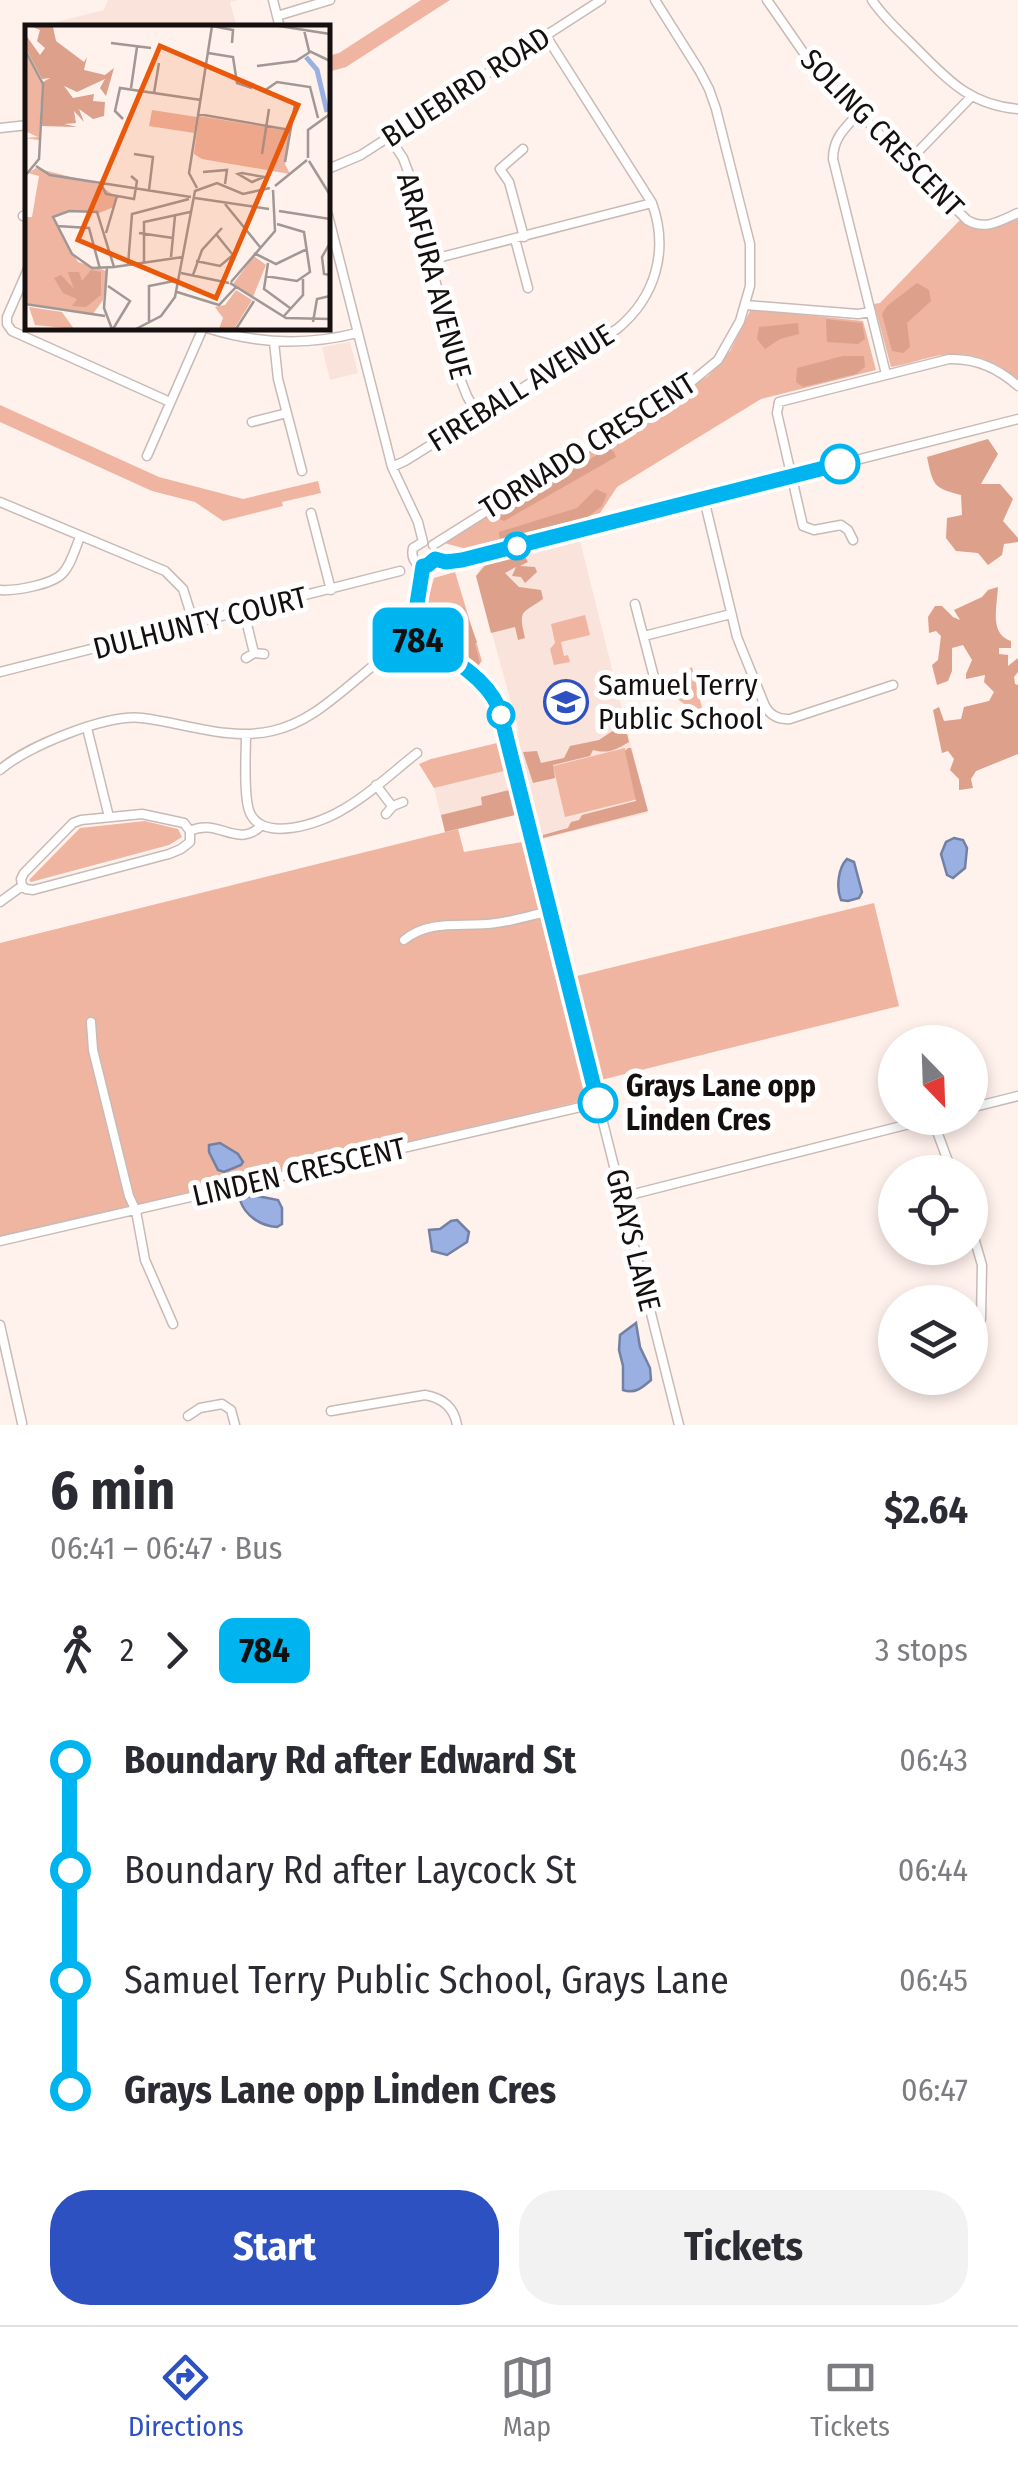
<!DOCTYPE html>
<meta charset="utf-8">
<style>
:root{--surface:#fff;--page:#f2f2f3;--text:#2b2b33;--muted:#7c7c81;--line:#e1e1e2;--accent:#2d51c1}
body{margin:0;font-family:"Fira Sans Condensed",sans-serif;background:var(--page);color:var(--text);height:100vh;display:flex;flex-direction:column;font-size:38px;white-space:nowrap}
*{box-sizing:border-box;margin:0}
p{font-size:32px;color:var(--muted)}
.icon{flex:none;width:55px;height:55px;fill:none;stroke:currentColor;stroke-width:2;stroke-linecap:round;stroke-linejoin:round}
.map{position:relative;height:1425px;overflow:hidden}
.sheet{display:flex;flex-direction:column;background:var(--surface);flex:1}
.sheet>*{flex:none}
.badge{padding:0 20px;border-radius:15px;font-size:35px;line-height:65px}
.needle{width:65px;rotate:157deg}
.buttons{position:absolute;left:878px;top:1025px;display:grid;gap:20px}
.buttons a{display:grid;place-items:center;width:110px;height:110px;border-radius:50%;background:var(--surface);box-shadow:0 5px 15px #0003;font-size:50px}
.map>.badge{position:absolute;translate:-50% -50%;box-shadow:0 0 0 5px #fff}
.legs{display:flex;align-items:center;gap:15px;height:110px;padding:0 50px;font-size:32px}
.legs p{margin-inline-start:auto}
.headline{display:flex;align-items:center;justify-content:space-between;height:170px;padding:0 50px}
h1{font-size:55px;font-weight:700;line-height:75px}
.primary-button{display:flex;gap:20px;margin-top:auto;padding:20px 50px}
.primary-button a{flex:1;height:115px;border-radius:40px;background:var(--accent);color:#fff;font-size:40px;font-weight:700;line-height:115px;text-align:center}
.primary-button a+a{background:var(--page);color:var(--text)}
ul{padding:0 50px;list-style:none}
li{display:flex;align-items:center;gap:35px;height:110px;font-size:38px}
li i{display:grid;place-items:center;width:15px;height:100%;margin:0 12px;background:currentColor}
li i::after{content:'';width:25px;height:25px;margin:-12px;border:8px solid;border-radius:50%;background:var(--surface)}
li p{margin-inline-start:auto}
li:first-child i{background:linear-gradient(#0000 50%,currentColor 0)}
li:last-child i{background:linear-gradient(currentColor 50%,#0000 0)}
.dock{display:flex;justify-content:space-around;align-items:center;height:140px;border-top:2px solid var(--line);background:var(--surface);font-size:28px;color:var(--muted)}
.dock a{display:grid;justify-items:center;gap:5px}
.dock .on{color:var(--accent)}
.map>svg:first-child{display:block}
.built{fill:#f9e3db}
.green{fill:#efb5a1}
.forest{fill:#dca08b}
.water{fill:#9ab0e3;stroke:#7280a3;stroke-width:2.5}
.lines{fill:none;stroke-linecap:round;stroke-linejoin:round}
.minor-casing{stroke:#c8bab6;stroke-width:11}
.minor{stroke:#fff;stroke-width:8}
.line-1-casing{stroke:#fff;stroke-width:22}
.line-1{stroke:#00b5ef;stroke-width:15}
.stop-1-dot{fill:#fff;stroke:#00b5ef;stroke-width:5}
.labels{text-anchor:middle;stroke-width:10;stroke-linejoin:round;paint-order:stroke}
.street-label{font-size:30px;fill:#15100f;stroke:#fff}
.poi-label{font-size:30px;fill:#15100f;stroke:#fff;text-anchor:start}
.stop-label{font-size:30px;font-weight:bold;fill:#15100f;stroke:#fff;text-anchor:start}
.inset-river{fill:none;stroke:#9ab0e3;stroke-width:5}
.inset-road{fill:none;stroke:#a19794;stroke-width:2.5}
.view{fill:#e8590c;fill-opacity:0.15;stroke:#e8590c;stroke-width:5}
.inset-edge{fill:none;stroke:#15100f;stroke-width:5}
</style>
<div class="map">
<svg width="1018" height="1425" viewBox="0 0 1018 1425">
<rect width="100%" height="100%" fill="#fff1ec"/>
<path class="built" d="M108,0H238L230,2L237,27L44,28V25L104,10Z
M350,342L358,373L330,380L322,347Z
M580,541L648,813L542,839L517,736L518,727L476,576L481,567Z
M504,771L515,815L445,832L434,788Z"/>
<path class="green" d="M421,0H450L346,67L328,72V56L339,53Z
M1018,219V379C991,358 967,349 932,357C918,360 905,365 891,367L874,304L880,303L960,220C981,235 996,228 1018,219Z
M751,309L863,321L876,370L761,399L617,487L600,513L467,549L444,543L708,376L730,351Z
M0,405L159,477L243,499L318,481L321,493L282,502L283,506L223,521L195,502L152,491L0,422Z
M455,572L482,661L478,666L423,631L421,625L434,578Z
M585,615L590,635L561,642L564,656L568,655L570,662L554,665L550,649L555,643L551,624Z
M692,667L704,716L702,717L672,695V689L668,683Z
M497,743L504,771L434,788L419,764L431,759Z
M625,748L638,799L565,817L553,766Z
M145,821L178,829L182,837L169,845L31,882L29,880L80,828Z
M458,829L464,852L522,842L587,1081L588,1092L582,1101L0,1238V943Z
M874,903L899,1006L601,1080L573,977Z"/>
<path class="forest" d="M917,283L929,290L931,301L907,323L910,347L903,353L892,351L882,314L887,306Z
M826,319L862,323L865,339L858,344L827,342Z
M798,323L799,334L780,339L765,349L757,339L759,327Z
M843,356H864L865,367L856,374L803,387L796,382L797,368Z
M988,439L998,454L981,484H1000L1013,499L1003,521L1018,538V542L1004,544L1002,555L988,565L978,553L956,551L946,538L947,518L962,515L961,495C933,488 933,485 927,457Z
M609,448L614,452L616,457L504,521L497,518V513Z
M596,489L607,494L602,506L588,517L502,539L499,537V532L577,508Z
M524,555L528,562L520,566L535,567L537,572L525,583L521,577L512,576L516,567L505,573L519,587L541,590L543,599C522,614 518,609 525,638L518,640L515,627L491,633L476,576L487,563Z
M998,587C997,607 989,634 1011,641V648H999V654L1008,655V666L1018,658V672L1014,677L1015,684L1018,685V754L976,771L971,779L973,788L959,790V779L950,770L954,759L948,751L942,753L933,710L939,707L944,721L961,719L964,707L989,701L994,692L984,682L985,675L966,679V674L972,660L963,645L952,648V671L948,681L937,685L932,665L938,660L941,636L936,631L929,633L928,617L935,606H942L953,617L960,620L954,610L982,597L988,590Z
M464,607L477,642L475,644L480,663L477,666L461,656L468,647L451,626L460,619L459,609Z
M622,713L629,742C616,750 608,754 593,750L590,756L553,765L555,778L533,783L523,752L537,751L541,763L564,758L570,746L599,740L614,730L615,717Z
M628,748H631L648,811L543,838V835L568,828L571,822L579,820L582,815L636,801L625,751Z
M509,790L515,815L445,832L441,815L482,805L481,797Z"/>
<path class="water" d="M954,838L963,840L967,848L965,868L953,878L947,875L941,854L946,842Z
M847,859L854,862L862,892L859,898L848,901L841,900C836,888 838,868 847,859Z
M220,1143L238,1154L243,1162L241,1165L224,1172L218,1170L209,1152V1145Z
M252,1195L278,1200L282,1208V1224L277,1227C261,1226 245,1216 240,1200Z
M457,1220L469,1232L467,1242L447,1255L432,1251L429,1230L440,1229L451,1221Z
M636,1323L640,1347L650,1368L651,1380C642,1388 635,1394 623,1390V1366L619,1350L620,1335Z"/>
<g class="lines">
<g class="minor-casing">
<path id="minor" d="M273,0L280,28
M767,0L817,72L967,220C985,231 1000,221 1018,213
M872,0C883,17 899,31 914,46C947,79 969,105 1018,109
M277,16L330,0
M858,114C845,128 833,138 833,159L886,374
M0,128L28,125
M389,137L403,158L409,174L459,376L467,396L478,416
M523,149L500,169L509,182L524,237
M908,162L971,97
M328,169L361,155L601,0
M328,215L392,467L418,522L423,542
M23,216L28,218
M515,239L528,288
M430,260L652,203
M28,269L7,317V324L12,331L170,402
M746,305L858,314L871,312
M207,328C257,344 306,346 357,333
M274,342L278,379L302,471
M252,422L287,413
M147,456L203,328
M392,467L405,461L617,329C656,297 669,250 652,203L546,36
M704,499L737,637L765,706C770,715 778,720 790,719L893,685
M0,502L165,571L183,589L194,624
M311,513L331,590
M853,540L848,530L841,525L814,530L803,526L777,413L779,402L949,359C976,358 998,368 1018,386
M423,542L413,548C411,557 414,564 423,566
M433,545L690,383L718,360L740,321L750,286V244L716,109L709,89L699,70L655,0
M435,559L446,562L462,560L1018,419
M0,590C15,591 51,585 62,574C71,565 75,549 80,537
M635,604L654,677L664,692
M244,612L254,653
M406,633C440,654 482,670 499,708L679,1425
M644,636L731,614
M246,658L254,653L264,654
M0,672L400,571
M87,728L109,817
M246,734C246,752 243,798 250,813C264,843 321,823 342,810C369,795 393,772 417,753
M0,770C27,746 107,714 142,718C185,723 228,741 272,731C308,723 334,698 362,675C407,638 416,624 423,566
M376,785L392,806
M142,814L184,823L190,831V842L181,849L169,854L33,890L26,889L22,886L21,879L24,873L73,823L81,820Z
M386,814L393,806L403,802
M190,831C218,817 238,850 262,825
M0,902L22,886
M404,940C431,918 464,928 496,923C514,921 532,915 550,911
M91,1022L93,1050L129,1196L136,1211L145,1260L173,1324
M970,1108L1018,1096
M932,1118L952,1172
M622,1197L933,1118
M970,1224L982,1265L981,1319
M0,1241L598,1103
M0,1325L22,1423
M331,1411L425,1395C442,1398 454,1407 457,1425
M188,1416L200,1408L222,1404L231,1410L235,1425"/>
</g>
<use href="#minor" class="minor"/>
</g>
<g class="lines">
<g class="line-1-casing">
<path id="line-1" d="M598,1103L499,708C482,670 440,654 406,633L417,604L423,566L428,565L435,559L446,562L462,560L840,464"/>
</g>
<use href="#line-1" class="line-1"/>
</g>
<defs>
<g id="school-ring" transform="scale(2.25)"><circle r="9.5" fill="#fff" stroke="#2d51c1" stroke-width="1.5"/><path d="M0-5L7-2L0 1L-7-2ZM-4 1L0 2.5L4 1V4Q0 6-4 4Z" fill="#2d51c1"/></g>
</defs>
<g fill-rule="evenodd">
<use href="#school-ring" x="566" y="702"/>
</g>
<g class="stop-1-dot">
<circle cx="840" cy="464" r="18"/>
<circle cx="517" cy="546" r="12"/>
<circle cx="501" cy="715" r="12"/>
<circle cx="598" cy="1103" r="18"/>
</g>
<g class="labels">
<g class="street-label">
<text transform="translate(466 87) rotate(-33)" y="10">BLUEBIRD ROAD</text>
<text transform="translate(882 133) rotate(46)" y="10">SOLING CRESCENT</text>
<text transform="translate(434 276) rotate(75)" y="10">ARAFURA AVENUE</text>
<text transform="translate(521 388) rotate(-32)" y="10">FIREBALL AVENUE</text>
<text transform="translate(588 446) rotate(-32)" y="10">TORNADO CRESCENT</text>
<text transform="translate(200 623) rotate(-14)" y="10">DULHUNTY COURT</text>
<text transform="translate(299 1172) rotate(-13)" y="10">LINDEN CRESCENT</text>
<text transform="translate(633 1240) rotate(76)" y="10">GRAYS LANE</text>
</g>
<g class="poi-label">
<text x="598" y="695">Samuel Terry<tspan x="598" dy="34">Public School</tspan></text>
</g>
<g class="stop-label">
<text x="626" y="1096">Grays Lane opp<tspan x="626" dy="34">Linden Cres</tspan></text>
</g>
</g>
<g transform="translate(25 25)">
<rect width="305" height="305" fill="#fff1ec"/>
<path d="M0,27L17,58L14,115L0,113L13,112L0,106ZM127,85L172,92L169,108L124,101ZM174,91L264,106L260,139L265,149L177,134L169,129ZM11,143L73,159L91,172L89,182L74,188L44,185L27,192L53,237L82,246L78,275L68,289L0,278V192H7L14,151L3,148ZM229,231L241,240L228,272L208,259ZM211,265L227,275L209,304H194L198,293L190,282L200,280ZM4,282L37,287L49,304L10,300Z" fill="#efb5a1"/>
<path d="M5,1L28,2L31,16L59,37L62,32L59,45L80,50L89,43L81,71L75,63L80,54L52,67L39,61L48,73L69,69L68,76L80,77L79,91L68,94L54,84L59,97L49,86L51,98L39,99L52,102L16,101L18,57L25,53L17,54L0,22V9L15,30L20,23L12,16L15,5ZM66,245L76,247V270L61,282L47,281L52,274L38,268L29,253L36,250L49,264L43,247H54L57,256Z" fill="#dca08b"/>
<path class="inset-river" d="M281,32L292,45L302,87"/>
<path class="inset-road" d="M187,1L208,5L207,18M254,1L305,9M279,5L284,26L305,36M86,18L126,23M0,25L18,59L14,134L0,151M183,28L208,32L212,58L227,63M232,41L271,36L285,27M106,63L112,22M129,68L134,38M247,70L242,64L252,57L285,62L293,93M173,89L265,105M98,94L90,86L95,63L176,75M109,129L128,132L124,165M237,129L244,84M283,133V105L305,89M284,136L305,170M260,137L270,79M11,141L25,150L166,172M178,147L202,145L200,159M213,149L217,148L239,152L227,157ZM75,157L81,169L109,174L112,156L106,151M250,161L282,135M172,163L164,148L187,1M170,173L244,184M200,179L235,222M44,186L72,187L89,242L67,243L47,229L28,192ZM254,186L305,194M32,201L64,203L75,244M81,208L92,171M114,208L148,213M305,218L297,232L299,249L305,250M229,228L251,239L282,224M146,232L150,191M171,236L195,241L208,230L191,209M119,237V197L165,187M243,238L239,264L265,283M103,240L107,189L164,174M89,242L158,232M82,243L79,283L87,304M156,248L204,258M168,250L177,225L197,203M240,251L272,256L285,247L279,207L252,199M206,257L250,206L248,165M205,258L261,293L305,294M83,261L105,276L88,304M152,267L194,280L211,262M0,279L80,291M258,292L278,270V254M124,297V261L154,255M288,297L292,274L305,271M111,304L136,291L150,272L170,166L192,158L218,169L245,163M211,304L229,276"/>
<path class="view" d="M135,21L273,80L191,273L53,215Z"/>
<rect width="305" height="305" class="inset-edge"/>
</g>
</svg>
<div class="buttons">
<a><svg class="needle" viewBox="-14 -14 28 28"><path d="M0-13l5 13h-10z" fill="#e53935"/><path d="M0 13l5-13h-10z" fill="#7c7c81"/></svg></a>
<a><svg class="icon" aria-label="locate" viewBox="0 0 24 24"><circle cx="12" cy="12" r="6"/><path d="M12 2v4M12 18v4M2 12h4M18 12h4"/></svg></a>
<a><svg class="icon" aria-label="layers" viewBox="0 0 24 24"><path d="M12 4l9 5-9 5-9-5zM3 14l9 5 9-5"/></svg></a>
</div>
<b class="badge" style="left:418px;top:640px;background:#00b5ef;color:#111">784</b>
</div>
<section class="sheet">
<div class="headline"><div><h1>6 min</h1><p>06:41 – 06:47 · Bus</p></div><b>$2.64</b></div>
<div class="legs"><svg class="icon" aria-label="walk" viewBox="0 0 24 24"><circle cx="13" cy="4" r="2"/><path d="M13 8l-2 6 4 7M11 14l-3 7M7 12l3-4h3l4 4"/></svg>2<svg class="icon" aria-label="forward" viewBox="0 0 24 24"><path d="M9 5l7 7-7 7"/></svg><b class="badge" style="background:#00b5ef;color:#111">784</b><p>3 stops</p></div>
<ul>
<li><i style="color:#00b5ef"></i><b>Boundary Rd after Edward St</b><p>06:43</p></li>
<li><i style="color:#00b5ef"></i><span>Boundary Rd after Laycock St</span><p>06:44</p></li>
<li><i style="color:#00b5ef"></i><span>Samuel Terry Public School, Grays Lane</span><p>06:45</p></li>
<li><i style="color:#00b5ef"></i><b>Grays Lane opp Linden Cres</b><p>06:47</p></li>
</ul>
<div class="primary-button"><a>Start</a><a>Tickets</a></div>
</section>
<nav class="dock">
<a class="on"><svg class="icon" aria-label="directions" viewBox="0 0 24 24"><path d="M12 3l9 9-9 9-9-9zM9 14v-3h6M13 9l2 2-2 2"/></svg>Directions</a>
<a><svg class="icon" aria-label="map" viewBox="0 0 24 24"><path d="M3 6l6-2 6 2 6-2v14l-6 2-6-2-6 2zM9 4v14M15 6v14"/></svg>Map</a>
<a><svg class="icon" aria-label="tickets" viewBox="0 0 24 24"><path d="M3 7h18v10H3zM15 7v10"/></svg>Tickets</a>
</nav>
